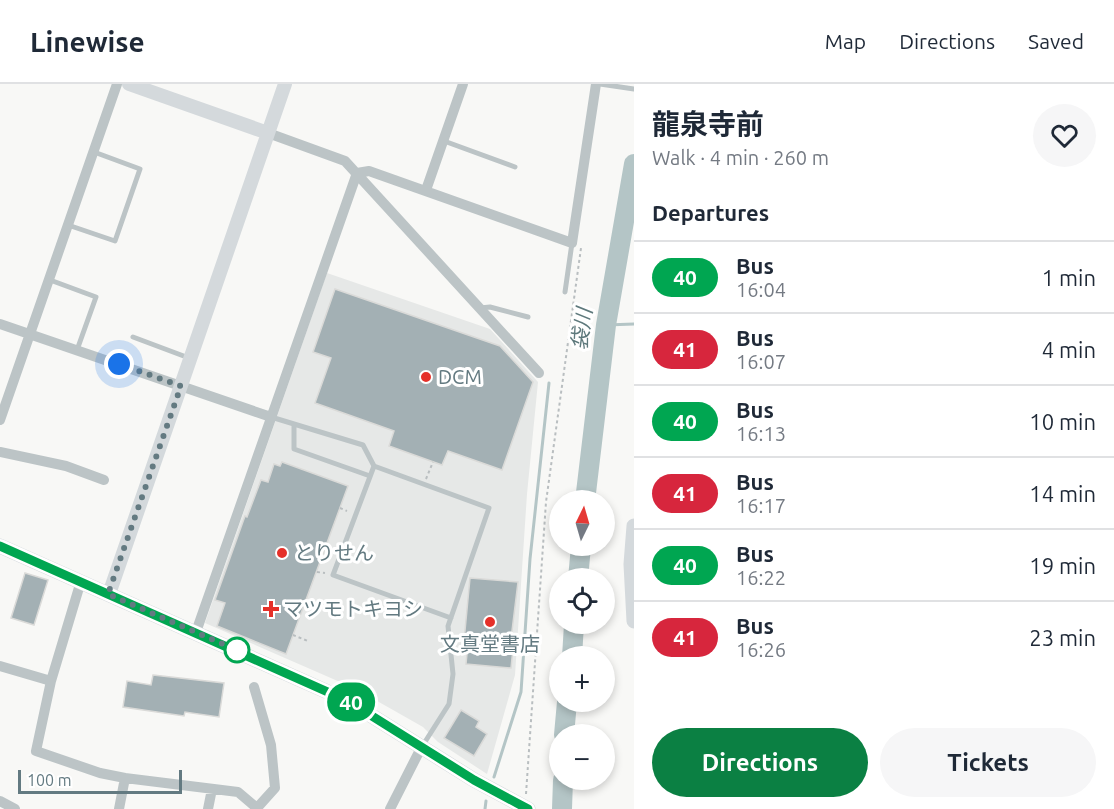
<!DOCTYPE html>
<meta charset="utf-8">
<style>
:root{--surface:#fff;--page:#f6f6f7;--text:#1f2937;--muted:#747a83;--line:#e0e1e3;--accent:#0b8043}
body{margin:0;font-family:Ubuntu,"Noto Sans JP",sans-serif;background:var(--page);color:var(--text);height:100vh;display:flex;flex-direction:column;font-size:22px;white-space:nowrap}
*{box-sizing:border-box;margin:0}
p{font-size:20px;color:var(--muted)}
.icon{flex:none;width:33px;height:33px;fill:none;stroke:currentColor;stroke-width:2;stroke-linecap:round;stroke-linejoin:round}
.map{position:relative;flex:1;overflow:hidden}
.drawer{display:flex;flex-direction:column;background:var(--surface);width:480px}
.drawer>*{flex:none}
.badge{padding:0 12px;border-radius:20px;font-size:21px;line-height:39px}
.needle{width:39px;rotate:5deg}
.buttons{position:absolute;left:549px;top:406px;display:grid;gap:12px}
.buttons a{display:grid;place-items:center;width:66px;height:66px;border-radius:50%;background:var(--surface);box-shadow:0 3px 9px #0003;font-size:30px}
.scale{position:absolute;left:18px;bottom:15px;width:164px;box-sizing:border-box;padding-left:6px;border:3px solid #637a81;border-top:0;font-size:16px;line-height:21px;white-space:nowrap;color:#637a81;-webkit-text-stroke:4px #fff;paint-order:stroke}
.you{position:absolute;width:30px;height:30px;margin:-15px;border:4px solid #fff;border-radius:50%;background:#1a73e8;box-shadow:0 0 0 9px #1a73e833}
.map>.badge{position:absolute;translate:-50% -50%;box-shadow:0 0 0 3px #fff}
h2{padding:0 18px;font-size:22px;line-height:54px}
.round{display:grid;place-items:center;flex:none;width:63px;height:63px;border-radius:32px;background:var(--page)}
.overview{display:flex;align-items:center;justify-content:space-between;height:102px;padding:0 18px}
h1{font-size:28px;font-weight:700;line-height:45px}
.primary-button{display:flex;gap:12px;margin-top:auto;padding:12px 18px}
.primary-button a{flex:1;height:69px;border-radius:36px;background:var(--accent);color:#fff;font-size:24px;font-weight:700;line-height:69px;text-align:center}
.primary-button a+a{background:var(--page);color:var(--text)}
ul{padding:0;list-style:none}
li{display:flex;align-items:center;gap:18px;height:72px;padding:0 18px;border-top:2px solid var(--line)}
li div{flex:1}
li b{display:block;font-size:22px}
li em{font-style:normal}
li .badge{min-width:66px;font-weight:700;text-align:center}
header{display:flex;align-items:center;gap:36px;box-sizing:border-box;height:84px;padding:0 30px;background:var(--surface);border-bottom:2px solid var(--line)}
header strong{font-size:28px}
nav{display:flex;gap:33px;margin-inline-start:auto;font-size:21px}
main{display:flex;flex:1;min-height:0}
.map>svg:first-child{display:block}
.built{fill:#e6e8e7}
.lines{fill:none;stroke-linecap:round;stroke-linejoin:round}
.stream{stroke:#b4c5c6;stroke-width:3}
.river{stroke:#b4c5c6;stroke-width:20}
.building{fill:#a3b0b4;stroke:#dadad8;stroke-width:1.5}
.path{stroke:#b9bec0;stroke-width:2;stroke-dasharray:3 3;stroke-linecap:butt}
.lane{stroke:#bcc4c6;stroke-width:5}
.street{stroke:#bcc4c6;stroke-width:10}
.secondary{stroke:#d4d9dc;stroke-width:14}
.primary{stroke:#d4d9dc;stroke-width:15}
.line-casing{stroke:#fff;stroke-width:14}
.line{stroke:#00a651;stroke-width:9}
.walk{stroke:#637a81;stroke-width:6;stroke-dasharray:0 10.8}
.poi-dot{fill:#e53029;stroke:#fff;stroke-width:2}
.stop-dot{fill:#fff;stroke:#00a651;stroke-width:3}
.labels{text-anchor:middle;stroke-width:6;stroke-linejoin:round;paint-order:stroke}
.poi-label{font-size:20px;fill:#637a81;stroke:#fff;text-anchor:start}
.water-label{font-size:21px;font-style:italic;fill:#5e797c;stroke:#fff}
</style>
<header>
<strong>Linewise</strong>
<nav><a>Map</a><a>Directions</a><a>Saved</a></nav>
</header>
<main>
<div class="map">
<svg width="634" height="725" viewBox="0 0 634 725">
<rect width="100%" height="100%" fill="#f8f8f6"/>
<path class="built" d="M327,189L490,245L538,298L527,410L515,591L487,690L438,658L423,643L356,605L205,539Z"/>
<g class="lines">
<path class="stream" d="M606,241L634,240
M494,693L521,608L530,475L549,299
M485,725L486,717"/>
<path class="river" d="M585,417L606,241L634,80
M578,495L581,462
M572,573L574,540
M564,651L567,618
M562,725L563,696"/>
</g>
<path class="building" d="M335,205L500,262L533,298L502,386L448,367L442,381L389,362L394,347L315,319L331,274L313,268Z
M282,378L348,402L286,570L217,542L225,519L215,516L245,432L247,433L261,396L268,398L274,380L280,382Z
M25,489L48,496L34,541L11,534Z
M470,494L518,498L511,555H514L511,584L466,580L468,559L464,557Z
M153,591L224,599L219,633L185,628L184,632L123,623L127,597L151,601Z
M461,626L479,637L476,643L487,650L474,672L444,654Z"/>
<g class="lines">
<path class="path" d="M426,395L433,378
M340,424L347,427
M317,488L325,489
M293,551L308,557
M526,710L546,418L581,164"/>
<path class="lane" d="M600,0L634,5
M444,57L515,83
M68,141L115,157L140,85L94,68
M50,196L96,213L77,266
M565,208L572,159
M480,224L490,223L528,233
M133,253L189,274
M271,333L363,361L374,382L489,424L448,542L453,590L449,620L423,661
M294,341V365L370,392
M374,382L333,491L451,534"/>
<path class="street" d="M268,49L345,77L539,289
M426,106L463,0
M0,240L271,333
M0,336L117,0
M0,368L66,382L104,396
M81,497L51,597L36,667L100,689L125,694L119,725
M196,548L357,89L369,87L572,159L596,0
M0,582L51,597
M254,603L271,661L275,704L257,724
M125,694L238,708L258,725
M0,717L15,725
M208,725L212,705
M390,725L422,662"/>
<path class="secondary" d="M129,0L268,49
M109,510L285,0"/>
<path class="primary" d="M634,442L631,480L634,537
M0,462L348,617L474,696L528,725"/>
</g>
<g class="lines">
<g class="line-casing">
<path id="line" d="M0,462L348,617L474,696L528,725"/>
</g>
<use href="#line" class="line"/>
<path class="walk" d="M119,280L181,302L108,510L239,567L237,566"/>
</g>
<g class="poi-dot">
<circle cx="426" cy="293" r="6"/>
<circle cx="282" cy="469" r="6"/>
<path d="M268 516h6v6h6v6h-6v6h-6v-6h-6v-6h6z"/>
<circle cx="490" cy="538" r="6"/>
</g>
<circle class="stop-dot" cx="237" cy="566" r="12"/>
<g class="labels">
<g class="poi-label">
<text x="438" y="300">DCM</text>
<text x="294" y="476">とりせん</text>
<text x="283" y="532">マツモトキヨシ</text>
<text x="490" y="567" text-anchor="middle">文真堂書店</text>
</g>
<g class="water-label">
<text transform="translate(582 245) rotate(-82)" y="7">袋川</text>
</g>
</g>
</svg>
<div class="buttons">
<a><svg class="needle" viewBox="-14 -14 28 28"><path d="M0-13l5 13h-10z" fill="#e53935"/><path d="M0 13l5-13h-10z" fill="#747a83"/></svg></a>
<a><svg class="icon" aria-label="locate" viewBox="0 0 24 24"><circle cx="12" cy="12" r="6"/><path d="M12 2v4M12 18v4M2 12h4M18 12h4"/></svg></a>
<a>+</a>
<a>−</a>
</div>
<div class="scale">100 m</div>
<div class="you" style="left:119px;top:280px"></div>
<b class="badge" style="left:351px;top:618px;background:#00a651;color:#fff">40</b>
</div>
<section class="drawer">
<div class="overview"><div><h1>龍泉寺前</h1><p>Walk · 4 min · 260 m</p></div><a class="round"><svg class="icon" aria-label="heart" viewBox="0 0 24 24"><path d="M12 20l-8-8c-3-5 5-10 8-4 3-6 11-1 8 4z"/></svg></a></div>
<h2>Departures</h2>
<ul>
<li><span class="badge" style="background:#00a651;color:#fff">40</span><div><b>Bus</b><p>16:04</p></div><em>1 min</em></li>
<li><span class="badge" style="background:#d7263d;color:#fff">41</span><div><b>Bus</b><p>16:07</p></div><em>4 min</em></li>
<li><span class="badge" style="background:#00a651;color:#fff">40</span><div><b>Bus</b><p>16:13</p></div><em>10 min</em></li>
<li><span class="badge" style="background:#d7263d;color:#fff">41</span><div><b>Bus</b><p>16:17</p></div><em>14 min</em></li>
<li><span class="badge" style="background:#00a651;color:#fff">40</span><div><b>Bus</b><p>16:22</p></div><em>19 min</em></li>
<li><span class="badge" style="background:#d7263d;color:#fff">41</span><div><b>Bus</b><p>16:26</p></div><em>23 min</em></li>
</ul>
<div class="primary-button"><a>Directions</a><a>Tickets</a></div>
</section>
</main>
